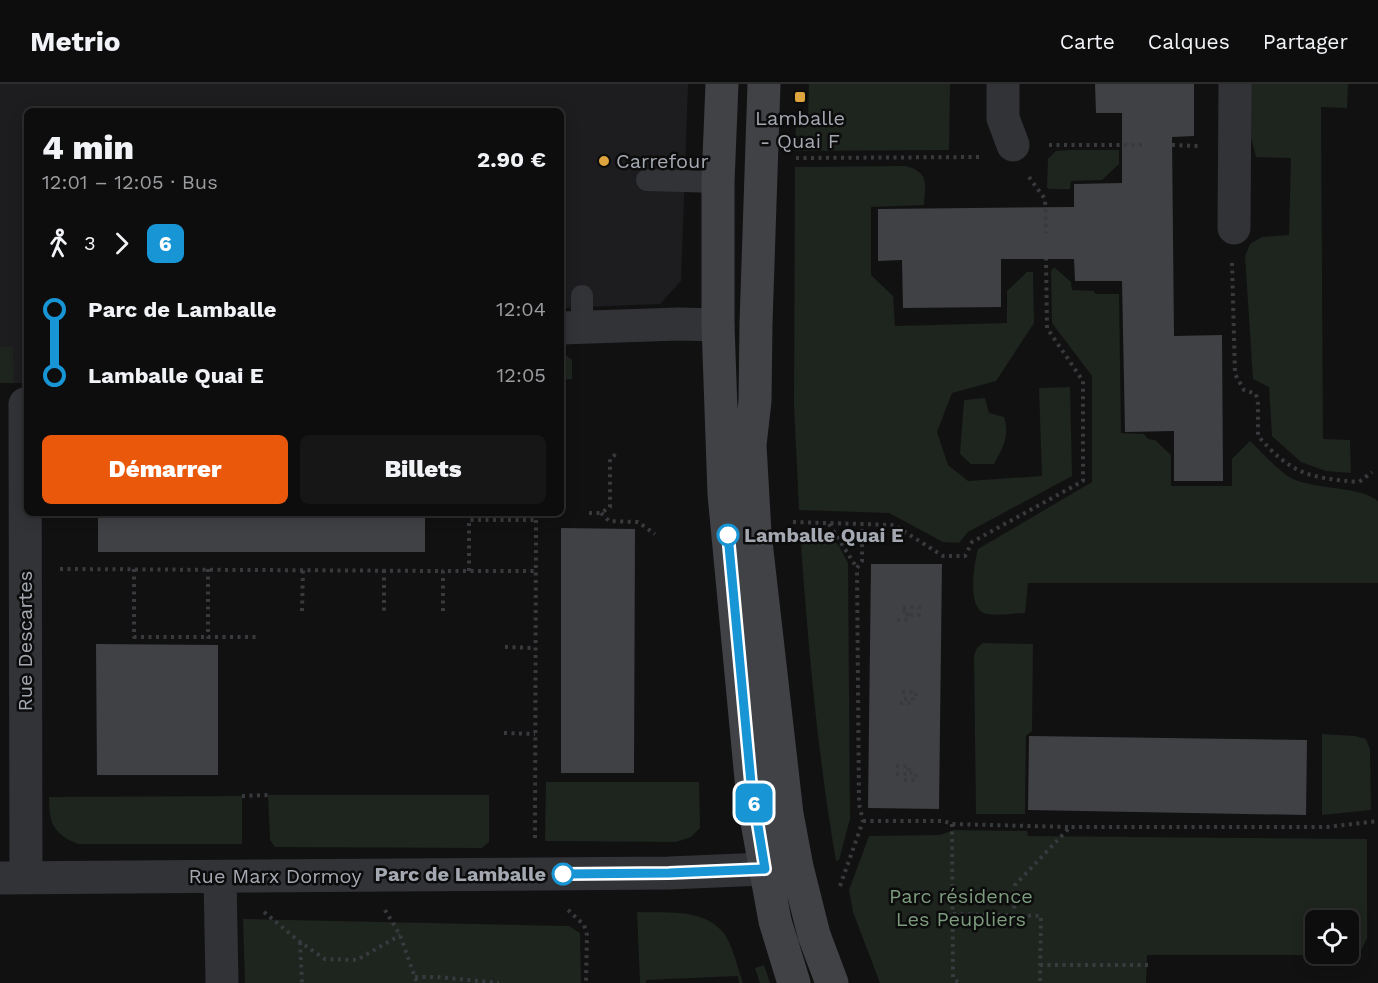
<!DOCTYPE html>
<html lang="fr">
<meta charset="utf-8">
<style>
:root{--surface:#0d0d0e;--page:#161617;--text:#f1f3f6;--muted:#9a9c9e;--line:#2d2d2e;--accent:#ea580c}
body{margin:0;font-family:"Work Sans",sans-serif;background:var(--page);color:var(--text);height:100vh;display:flex;flex-direction:column;font-size:22px;white-space:nowrap}
*{box-sizing:border-box;margin:0}
p{font-size:20px;color:var(--muted)}
.icon{flex:none;width:33px;height:33px;fill:none;stroke:currentColor;stroke-width:2;stroke-linecap:round;stroke-linejoin:round}
.map{position:relative;flex:1;overflow:hidden}
.details{position:absolute;left:24px;top:24px;width:540px;height:408px;display:flex;flex-direction:column;background:var(--surface);border-radius:9px;box-shadow:0 3px 15px #0003,0 0 0 2px var(--line)}
.details>*{flex:none}
.badge{padding:0 12px;border-radius:9px;font-size:21px;line-height:39px}
.buttons{position:absolute;left:1305px;top:826px;display:grid;gap:12px}
.buttons a{display:grid;place-items:center;width:54px;height:54px;border-radius:9px;background:var(--surface);box-shadow:0 3px 15px #0003,0 0 0 2px var(--line);font-size:30px}
.map>.badge{position:absolute;translate:-50% -50%;box-shadow:0 0 0 3px #fff}
.legs{display:flex;align-items:center;gap:9px;height:66px;padding:0 18px;font-size:20px}
.legs p{margin-inline-start:auto}
.summary{display:flex;align-items:center;justify-content:space-between;height:102px;padding:0 18px}
h1{font-size:33px;font-weight:800;line-height:45px}
.primary-button{display:flex;gap:12px;margin-top:auto;padding:12px 18px}
.primary-button a{flex:1;height:69px;border-radius:9px;background:var(--accent);color:#fff;font-size:24px;font-weight:800;line-height:69px;text-align:center}
.primary-button a+a{background:var(--page);color:var(--text)}
ul{padding:0 18px;list-style:none}
li{display:flex;align-items:center;gap:21px;height:66px;font-size:22px}
li i{display:grid;place-items:center;width:9px;height:100%;margin:0 8px;background:currentColor}
li i::after{content:'';width:15px;height:15px;margin:-8px;border:4px solid;border-radius:50%;background:var(--surface)}
li p{margin-inline-start:auto}
li:first-child i{background:linear-gradient(#0000 50%,currentColor 0)}
li:last-child i{background:linear-gradient(currentColor 50%,#0000 0)}
header{display:flex;align-items:center;gap:36px;box-sizing:border-box;height:84px;padding:0 30px;background:var(--surface);border-bottom:2px solid var(--line)}
header strong{font-size:28px}
nav{display:flex;gap:33px;margin-inline-start:auto;font-size:21px}
.map>svg:first-child{display:block}
.built{fill:#1d1d1f}
.green{fill:#1e241e;fill-rule:evenodd}
.building{fill:#404145}
.lines{fill:none;stroke-linecap:round;stroke-linejoin:round}
.path{stroke:#383a3d;stroke-width:4;stroke-dasharray:3 4.5;stroke-linecap:butt}
.lane{stroke:#323337;stroke-width:22}
.street{stroke:#323337;stroke-width:33}
.secondary{stroke:#404246;stroke-width:33}
.line-1-casing{stroke:#fff;stroke-width:14}
.line-1{stroke:#1895d5;stroke-width:9}
.poi-dot{fill:#dea43d;stroke:#0c0c0d;stroke-width:2}
.stop-1-dot{fill:#fff;stroke:#1895d5;stroke-width:3}
.labels{text-anchor:middle;stroke-width:5;stroke-linejoin:round;paint-order:stroke}
.poi-label{font-size:20px;fill:#a4a8b1;stroke:#0c0c0d}
.stop-label{font-size:20px;font-weight:bold;fill:#a4a8b1;stroke:#0c0c0d;text-anchor:start}
.street-label{font-size:20px;fill:#a4a8b1;stroke:#0c0c0d}
.park-label{font-size:20px;fill:#7c9b7d;stroke:#0c0c0d}
</style>
<header>
<strong>Metrio</strong>
<nav><a>Carte</a><a>Calques</a><a>Partager</a></nav>
</header>
<div class="map">
<svg width="1378" height="899" viewBox="0 0 1378 899">
<rect width="100%" height="100%" fill="#111112"/>
<path class="built" d="M0,0H688L681,197L660,220L561,224V27H27V299H0Z"/>
<path class="green" d="M809,0H950L949,66L795,67L796,36H808Z
M1249,0H1348L1347,24L1321,23L1323,355L1350,356L1351,389L1326,387L1301,378L1272,352L1269,303L1253,295L1245,172L1250,160L1262,153L1289,151L1291,74L1256,73L1250,50Z
M1068,66H1119V80L1102,96L1071,97L1070,105H1049L1047,103L1048,75L1056,67Z
M906,82C930,89 925,100 924,121L871,123V191L893,212L895,242L1007,239V207L1027,188H1033L1034,239L996,297L952,309L937,348L948,381L968,397L1042,392L1039,304L1070,303L1072,392L968,448L959,459L943,458L889,429L799,426L794,321L795,83Z
M1054,183L1071,198L1072,206L1094,207L1095,210H1119L1121,349L1144,350L1148,355L1155,356L1171,371V402H1232V375L1250,357C1262,368 1279,388 1293,395C1318,406 1360,402 1378,417V499H1028L1025,529C1013,529 999,532 987,530C966,526 974,481 978,465L1092,398V292L1052,239L1051,187Z
M0,263H13L14,299H0Z
M561,272H567L572,276V295L561,296Z
M985,314L989,329L1004,333C1010,351 1003,364 994,380H971L960,370L964,316Z
M800,448L827,450L839,462L848,479L850,735L839,776L836,777C817,667 808,559 800,448Z
M983,559L1033,560L1032,647L1026,652L1025,730H976L974,571L977,564Z
M1322,650L1355,652L1366,655L1370,665L1371,726L1322,731Z
M546,698H699L700,744L691,753L676,758L545,757Z
M268,711H489V758L482,764L275,763L270,756Z
M242,712V760H78C53,750 49,739 49,713Z
M954,746L1027,747L1028,752L1367,755V854L1362,865L1352,871H1147L1146,899H880L853,828L849,806L869,752L940,751ZM1316,837H1348V870H1316Z
M637,828C664,829 702,824 722,847C732,858 738,885 743,899H739L738,892L646,896V899H640Z
M243,835L569,842L580,849L581,899H245Z
M764,881L770,899H760L755,884Z"/>
<path class="building" d="M1095,0H1194V52L1172,53L1174,252L1222,251L1223,397H1174V347L1125,348L1122,197H1075L1074,175H1001V223L903,224L902,176L878,177V125L1074,123V100L1122,99V29H1096Z
M98,429H425V468H98Z
M561,444L635,445L634,689H561Z
M871,480H942L939,725L868,724Z
M96,560L218,561V691H97Z
M1029,652L1307,656L1306,731L1028,726Z"/>
<g class="lines">
<path class="path" d="M1049,61H1146
M1172,61L1198,62
M796,74L981,73
M1029,93L1045,115L1046,149
M1232,179L1235,290L1244,306L1256,310L1258,320V352C1291,390 1309,394 1359,398L1372,388
M589,429H601L610,423V375L616,370
M601,429L609,437L638,438L655,450
M793,438L894,441L943,472H965L972,458L1083,397V297L1047,244L1046,175
M829,440L857,484
M60,485L443,487
M134,485V553H208
M208,485V553H256
M384,486V528
M469,487V436H536
M903,523H919V531H905
M302,527L303,486
M443,527V487H535
M897,536H908V527H898
M505,563L534,564
M902,608H916V615H903
M900,619H912L913,614
M504,649L535,650
M896,682H909L908,690H896
M904,696H916V689H907
M242,712L268,711
M863,737H944L952,740L1069,743
M952,740L953,894L959,899
M535,754L536,436L542,429
M840,802L863,737L859,720L857,484L862,477V440
M385,826L400,851L417,899
M568,826L584,841L587,851L586,899
M264,828L300,858L325,875L357,876L400,851
M953,830L1041,832L1040,899
M1014,832L1015,801L1070,743H1327L1378,737
M300,858L302,899
M1040,881H1149
M415,893H437L499,899"/>
<path class="lane" d="M647,96L718,98
M582,212V243"/>
<path class="street" d="M1003,0V34L1013,61
M1234,144L1235,0
M561,244L679,240L718,241
M25,320L26,794
M220,793L222,899
M0,794L669,789L765,785"/>
<path class="secondary" d="M722,0L718,98V241L724,410L753,716L775,837L794,899
M764,0L756,239L755,317L750,361L755,449L787,730L797,783L814,851L832,899"/>
</g>
<g class="lines">
<g class="line-1-casing">
<path id="line-1" d="M563,790L669,789L765,785L751,699L728,451"/>
</g>
<use href="#line-1" class="line-1"/>
</g>
<g class="poi-dot">
<rect x="794" y="7" width="12" height="12" rx="3"/>
<circle cx="604" cy="77" r="6"/>
</g>
<g class="stop-1-dot">
<circle cx="728" cy="451" r="10"/>
<circle cx="563" cy="790" r="10"/>
</g>
<g class="labels">
<g class="poi-label">
<text x="800" y="41">Lamballe<tspan x="800" dy="23">- Quai F</tspan></text>
<text x="616" y="84" text-anchor="start">Carrefour</text>
</g>
<g class="stop-label">
<text x="744" y="458">Lamballe Quai E</text>
<text x="546" y="797" text-anchor="end">Parc de Lamballe</text>
</g>
<g class="street-label">
<text transform="translate(25 557) rotate(-90)" y="7">Rue Descartes</text>
<text x="275" y="799">Rue Marx Dormoy</text>
</g>
<g class="park-label">
<text x="961" y="819">Parc résidence<tspan x="961" dy="23">Les Peupliers</tspan></text>
</g>
</g>
</svg>
<div class="buttons">
<a><svg class="icon" aria-label="locate" viewBox="0 0 24 24"><circle cx="12" cy="12" r="6"/><path d="M12 2v4M12 18v4M2 12h4M18 12h4"/></svg></a>
</div>
<b class="badge" style="left:754px;top:719px;background:#1895d5;color:#fff">6</b>
<section class="details">
<div class="summary"><div><h1>4 min</h1><p>12:01 – 12:05 · Bus</p></div><b>2.90 €</b></div>
<div class="legs"><svg class="icon" aria-label="walk" viewBox="0 0 24 24"><circle cx="13" cy="4" r="2"/><path d="M13 8l-2 6 4 7M11 14l-3 7M7 12l3-4h3l4 4"/></svg>3<svg class="icon" aria-label="forward" viewBox="0 0 24 24"><path d="M9 5l7 7-7 7"/></svg><b class="badge" style="background:#1895d5;color:#fff">6</b></div>
<ul>
<li><i style="color:#1895d5"></i><b>Parc de Lamballe</b><p>12:04</p></li>
<li><i style="color:#1895d5"></i><b>Lamballe Quai E</b><p>12:05</p></li>
</ul>
<div class="primary-button"><a>Démarrer</a><a>Billets</a></div>
</section>
</div>
